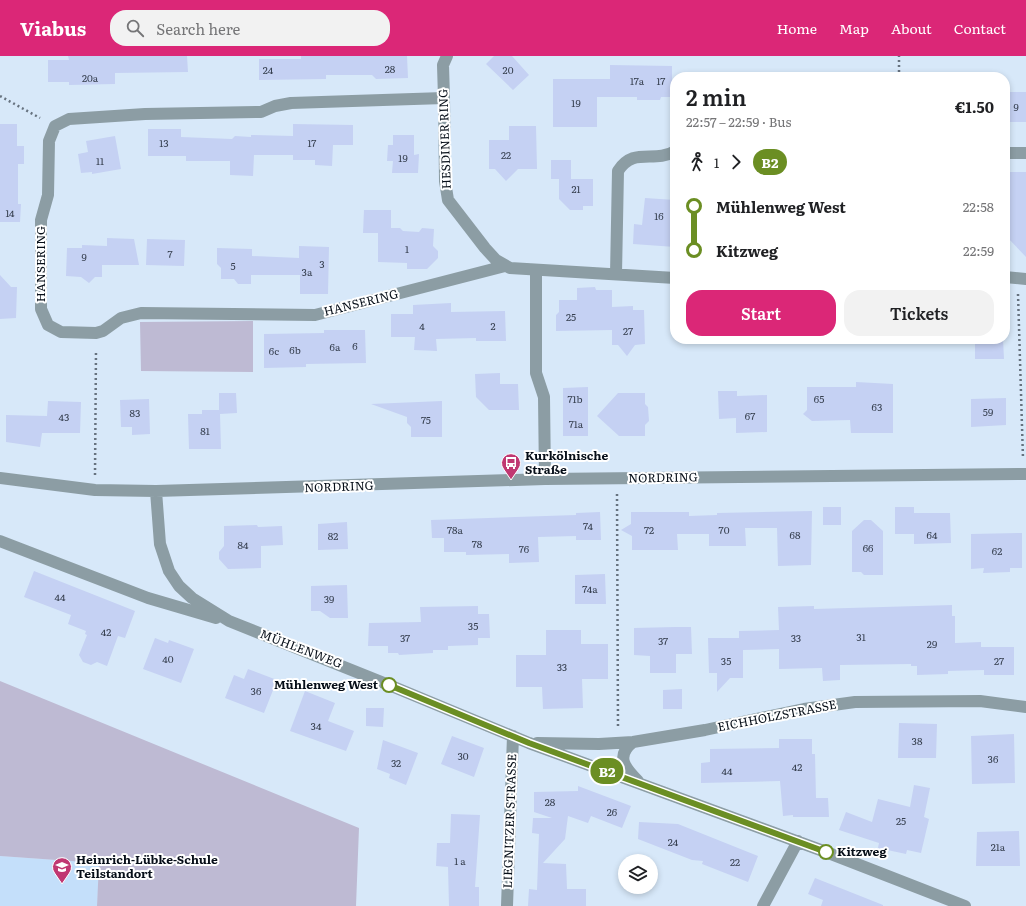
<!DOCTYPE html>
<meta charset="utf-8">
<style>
:root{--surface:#fff;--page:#f2f2f2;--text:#202124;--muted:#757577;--accent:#db2777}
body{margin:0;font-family:Literata,serif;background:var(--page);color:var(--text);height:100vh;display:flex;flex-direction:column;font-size:15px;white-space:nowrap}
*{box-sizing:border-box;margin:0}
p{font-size:13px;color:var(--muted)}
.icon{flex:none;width:22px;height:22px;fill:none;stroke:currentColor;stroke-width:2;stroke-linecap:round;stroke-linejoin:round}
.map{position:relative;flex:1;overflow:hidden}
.sheet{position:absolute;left:670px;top:16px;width:340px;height:272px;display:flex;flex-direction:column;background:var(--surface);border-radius:16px;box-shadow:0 2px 6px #0003}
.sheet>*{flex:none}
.badge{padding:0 8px;border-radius:13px;font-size:14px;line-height:26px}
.tools{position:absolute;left:618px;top:798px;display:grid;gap:8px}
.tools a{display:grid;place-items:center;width:40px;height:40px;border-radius:50%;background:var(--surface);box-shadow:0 2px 6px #0003;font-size:20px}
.map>.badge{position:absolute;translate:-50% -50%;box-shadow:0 0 0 2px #fff}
.legs{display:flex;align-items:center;gap:6px;height:44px;padding:0 16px;font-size:13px}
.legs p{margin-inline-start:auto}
.head{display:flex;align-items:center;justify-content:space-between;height:68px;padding:0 16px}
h1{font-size:22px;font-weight:600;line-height:30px}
.button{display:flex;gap:8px;margin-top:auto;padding:8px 16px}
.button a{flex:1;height:46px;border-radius:16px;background:var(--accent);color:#fff;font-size:16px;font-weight:600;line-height:46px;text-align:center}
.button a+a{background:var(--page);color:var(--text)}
ul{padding:0 16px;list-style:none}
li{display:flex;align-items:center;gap:14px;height:44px;font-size:15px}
li i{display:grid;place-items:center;width:6px;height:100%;margin:0 5px;background:currentColor}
li i::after{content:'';width:10px;height:10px;margin:-5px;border:3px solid;border-radius:50%;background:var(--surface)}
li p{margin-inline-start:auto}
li:first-child i{background:linear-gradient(#0000 50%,currentColor 0)}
li:last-child i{background:linear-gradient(currentColor 50%,#0000 0)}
header{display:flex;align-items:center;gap:24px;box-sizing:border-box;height:56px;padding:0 20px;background:var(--accent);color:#fff}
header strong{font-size:19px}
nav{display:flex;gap:22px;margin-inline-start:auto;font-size:14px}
.search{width:280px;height:36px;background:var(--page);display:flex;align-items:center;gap:10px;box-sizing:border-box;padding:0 14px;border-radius:16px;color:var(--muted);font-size:15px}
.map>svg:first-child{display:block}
.built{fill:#c4dffa}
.green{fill:#bebad3}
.building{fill:#c5d1f3}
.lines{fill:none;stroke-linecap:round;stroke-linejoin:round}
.path{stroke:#66727f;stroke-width:2.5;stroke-dasharray:2 3;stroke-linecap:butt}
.street{stroke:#8c9da4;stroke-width:12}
.line-1-casing{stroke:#fff;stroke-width:9}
.line-1{stroke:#6b8e23;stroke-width:6}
.stop-1-dot{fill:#fff;stroke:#6b8e23;stroke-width:2}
.labels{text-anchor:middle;stroke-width:4;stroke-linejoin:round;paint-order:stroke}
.number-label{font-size:10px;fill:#363f4f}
.street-label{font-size:12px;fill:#060e18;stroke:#fff}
.poi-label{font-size:12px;font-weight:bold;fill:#060e18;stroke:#fff;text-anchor:start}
.stop-label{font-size:12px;font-weight:bold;fill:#060e18;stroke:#fff;text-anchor:end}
</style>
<header>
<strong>Viabus</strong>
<div class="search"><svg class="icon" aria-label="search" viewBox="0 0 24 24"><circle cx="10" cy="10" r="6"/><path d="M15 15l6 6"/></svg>Search here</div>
<nav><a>Home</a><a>Map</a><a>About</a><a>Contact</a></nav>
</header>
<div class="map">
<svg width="1026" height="850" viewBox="0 0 1026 850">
<rect width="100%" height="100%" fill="#d7e8f9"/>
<path class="built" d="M0,800L100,807L97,850H0Z"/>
<path class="green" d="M253,265V316L141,315L140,266Z
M0,625L359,772L356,850H97L99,807L0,800Z"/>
<path class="building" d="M68,0H187L188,16L115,17V28L69,29V26H48V4H69Z
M301,0H407L408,22L376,23L372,19H326V23L259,24V3H301Z
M494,0H512L529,19L513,34L486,8Z
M610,9L672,10V41H661L660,44H637V41H597V71H553V23H610Z
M1005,36H1026V66H1005Z
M0,68H17V90H24V108H18V148H21L20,166H0Z
M293,68L353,69V89H333L332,110L315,109V104H293V99H254L253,120L230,119V105H186V100H148V73H181V81L232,83L235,80L251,81V79L293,80Z
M509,70H536L537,113H518L506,125L495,113H489V84H509Z
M393,79H414V99L419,98L418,117H392L393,105H387L388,89H393Z
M115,80L121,113L92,118V116L81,117L78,98L88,96L86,85Z
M551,104H571V123H593V150H583V154H570L559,143V123H551Z
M1005,116H1026V201L1007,181L1008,149H1005Z
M645,142L675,144V191L633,188L634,168L642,169Z
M364,154H391V172H400L403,175L419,176L422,172L434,173L433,190L438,195V202L427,213H407V207L378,206V177H363Z
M107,182L134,183L139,209H102V221H95L89,227L81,221L66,220L67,192H82V189L107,190Z
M147,183L185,184L184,210L146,209Z
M299,190L329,191L328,238H300V219H251V228H238L234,223H221V212L217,208V192L252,193V200L299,202Z
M0,219L11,231H17L16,262L0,263Z
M595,231L596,234H612V251L633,250V254H644L645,288L635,289L627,300L618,289H612V274L556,275V259L559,256V244H577V232Z
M451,247V256L505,255L506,285H476V282L436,283L437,295L414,294L415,281H391V258H413V249Z
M324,274H365L366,307L306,308V311L264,312V278L324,277Z
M975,283H1003L1004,303H975Z
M500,317V328H518L519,354H489L476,341L475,318Z
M856,326L893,328V377H851L850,364L812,365L803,358L807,354V331H856Z
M588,331V380H563V332Z
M718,335H737V340L767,339V376L736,377V362L719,363Z
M219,337H236L237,357L220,358L221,393H189L188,358H202V354H219Z
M618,337H645V348L648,351L649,365L645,369V380H619L597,360Z
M1006,342V369L971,371V343Z
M149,343L150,378L132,379V371H121L120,344Z
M48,345L81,346L80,377H42L40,391L6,386V359L47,360Z
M442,345V381H411V371L407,367V361L371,348Z
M823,451H841V469H823Z
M895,451H914V457H950L951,487L914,488V478H895Z
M812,455L811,509L778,510L777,472H745L746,490H709V478H677L678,494H632V480L621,474L631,468V456H689V460L717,459V457Z
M600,456L601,484H576V480L538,481L539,506L509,507V498L466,499V496H444V482H432L431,464L576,459V457Z
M864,464H871L883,475V519H864L861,516H852V475Z
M347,466L348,493L318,494V468Z
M257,469L258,471L282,470L283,489L261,490V512L228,513L219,503V496L224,490V470Z
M1022,477V512H1010V516L983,517L984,512L971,513V478Z
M34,515L135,555L125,582L118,580L107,610L97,606L91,609L83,606L79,599L87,579L85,578L86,575L68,568L71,559L24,541Z
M605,518L606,548H575V519Z
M347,529L348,562H330L320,555H311V530Z
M952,549V560H955V587L981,586V591H1014V619H984V614L948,615V618L917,619V610H911V608L840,609V624L823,625L822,612L779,613V593L743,594V622H730L717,636V617H709L708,582H739V575L779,574L778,551L814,550V553Z
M478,550V558H489L490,582H478V589L448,590V594H433V597L399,599L398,597H388V590H368L369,567L421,566L420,551Z
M675,571H691L692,598H676V617H650V600L634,599V572Z
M546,574H581V588H608V623H582L583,652L543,653L542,631H516V599H546Z
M155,582L168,587L169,584L194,593L181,627L143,613Z
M248,613L277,624L264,657L225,642L234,619L244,623Z
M682,633V653H663V634Z
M305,635L335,647L328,665L354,675L346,695L290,675Z
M366,652H384L383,671L366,670Z
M899,667L937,668L936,702H898Z
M1014,678L1015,727L972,728L971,680Z
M452,680L484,692L474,721L441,708Z
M779,683H812V698H815L816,742H828L829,761H793V759L783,760L780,725L701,727V707L710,706V693L779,692Z
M383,684L418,697L406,729L389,722L390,718L377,713Z
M914,729L930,732L924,761L929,763L921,797L907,794L906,798L878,792L879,787L839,774L846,756L872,766L878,743L910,751Z
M578,730L631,750L622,772L591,760L588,767L568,760L565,783L543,807L566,808L567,833H586V850H528L529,833L537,834L539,778L532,777L533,762H552L534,756V736L578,735Z
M451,758L480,759L475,831H479V850H449L448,811L436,810L437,787H450Z
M639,766L678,768L758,800L748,826L702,808L703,805L692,804L638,783Z
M1019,775L1020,810H976L977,776Z
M815,822L883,849V850H821L823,844L808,838Z"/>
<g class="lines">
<path class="path" d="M899,21V0
M0,40L40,62
M1018,238L1023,403
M95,419L96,294
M617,438L618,671"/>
<path class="street" d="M447,0L443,9L444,42L445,125L448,144L485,192L496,204L510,212L675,222
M444,42L291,47L275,50L261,56L145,58L69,63L55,70L49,85L48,139L41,164V253L48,269L61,276L96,277L103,275L121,262L141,257L315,259L505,210
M1005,97H1026
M536,214V317L544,341L545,423
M616,218L618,115C634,90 654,108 675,95
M1005,221L1026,223
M0,422L95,434L156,435L545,423L1026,418
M156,435L160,488L169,515L179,530L192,542L229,565L389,629L529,687L826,796L965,850
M0,485L148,542L216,562
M633,686C615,700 625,712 638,725
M537,687L599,688L633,686L705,674L804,653L855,646L980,645L1026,651
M507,850L513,680
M763,850L798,785"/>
</g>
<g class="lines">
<g class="line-1-casing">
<path id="line-1" d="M389,629L529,687L826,796"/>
</g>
<use href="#line-1" class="line-1"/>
</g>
<defs>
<g id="bus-pin" transform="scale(1)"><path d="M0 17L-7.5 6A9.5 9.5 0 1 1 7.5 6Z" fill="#c03772" stroke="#fff"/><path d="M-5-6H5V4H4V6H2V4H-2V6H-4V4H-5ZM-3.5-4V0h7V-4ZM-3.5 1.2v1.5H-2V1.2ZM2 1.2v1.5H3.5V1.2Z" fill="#fff"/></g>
<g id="school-pin" transform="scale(1)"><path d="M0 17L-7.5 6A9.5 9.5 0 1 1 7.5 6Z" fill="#c03772" stroke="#fff"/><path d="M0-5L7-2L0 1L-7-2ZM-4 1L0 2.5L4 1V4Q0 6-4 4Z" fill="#fff"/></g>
</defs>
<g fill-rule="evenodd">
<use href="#bus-pin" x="511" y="407"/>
<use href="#school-pin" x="62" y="811"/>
</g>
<g class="stop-1-dot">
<circle cx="389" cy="629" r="7"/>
<circle cx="826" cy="796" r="7"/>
</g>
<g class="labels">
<g class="number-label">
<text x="390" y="17">28</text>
<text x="268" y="18">24</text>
<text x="508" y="18">20</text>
<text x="90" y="26">20a</text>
<text x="637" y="29">17a</text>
<text x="661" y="29">17</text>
<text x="576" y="51">19</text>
<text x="1016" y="55">9</text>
<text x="164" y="91">13</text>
<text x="312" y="91">17</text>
<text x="506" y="103">22</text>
<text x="403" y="106">19</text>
<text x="100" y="109">11</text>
<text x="576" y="137">21</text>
<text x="10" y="161">14</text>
<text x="659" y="164">16</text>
<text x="407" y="197">1</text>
<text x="170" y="202">7</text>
<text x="84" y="205">9</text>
<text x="322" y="212">3</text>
<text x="233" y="214">5</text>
<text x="307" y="220">3a</text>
<text x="571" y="265">25</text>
<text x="422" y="274">4</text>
<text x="493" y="274">2</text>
<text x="628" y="279">27</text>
<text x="355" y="294">6</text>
<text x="335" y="295">6a</text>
<text x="295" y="298">6b</text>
<text x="274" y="299">6c</text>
<text x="575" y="347">71b</text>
<text x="819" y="347">65</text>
<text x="877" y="355">63</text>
<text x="988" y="360">59</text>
<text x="135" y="361">83</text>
<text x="750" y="364">67</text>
<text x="64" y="365">43</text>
<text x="426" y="368">75</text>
<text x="576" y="372">71a</text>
<text x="205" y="379">81</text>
<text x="588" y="474">74</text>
<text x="455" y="478">78a</text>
<text x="649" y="478">72</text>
<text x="724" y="478">70</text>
<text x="795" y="483">68</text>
<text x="932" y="483">64</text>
<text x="333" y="484">82</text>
<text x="477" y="492">78</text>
<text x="243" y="493">84</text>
<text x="868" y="496">66</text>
<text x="524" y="497">76</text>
<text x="997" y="499">62</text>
<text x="590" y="537">74a</text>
<text x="60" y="545">44</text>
<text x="329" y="547">39</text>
<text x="473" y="574">35</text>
<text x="106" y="580">42</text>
<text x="861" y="585">31</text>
<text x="405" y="586">37</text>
<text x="796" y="586">33</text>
<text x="663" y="589">37</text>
<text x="932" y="592">29</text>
<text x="168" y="607">40</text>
<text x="726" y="609">35</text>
<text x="999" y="609">27</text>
<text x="562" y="615">33</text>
<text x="256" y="639">36</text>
<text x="316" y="674">34</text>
<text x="917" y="689">38</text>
<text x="463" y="704">30</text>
<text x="993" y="707">36</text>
<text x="396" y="711">32</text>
<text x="797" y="715">42</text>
<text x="727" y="719">44</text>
<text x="550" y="750">28</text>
<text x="612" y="760">26</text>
<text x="901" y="769">25</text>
<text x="673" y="790">24</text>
<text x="998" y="795">21a</text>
<text x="460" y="809">1 a</text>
<text x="735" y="810">22</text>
</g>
<g class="street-label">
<text transform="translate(445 83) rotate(-92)" y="4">HESDINER RING</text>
<text transform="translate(41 208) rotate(-90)" y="4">HANSERING</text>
<text transform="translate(361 247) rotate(-14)" y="4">HANSERING</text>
<text transform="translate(663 422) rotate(-1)" y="4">NORDRING</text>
<text transform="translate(339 431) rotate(-2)" y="4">NORDRING</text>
<text transform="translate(301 593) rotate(21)" y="4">MÜHLENWEG</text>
<text transform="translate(777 660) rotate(-11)" y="4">EICHHOLZSTRASSE</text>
<text transform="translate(510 765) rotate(-88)" y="4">LIEGNITZER STRASSE</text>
</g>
<g class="poi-label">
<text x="525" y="404">Kurkölnische<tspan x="525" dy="14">Straße</tspan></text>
<text x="76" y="808">Heinrich-Lübke-Schule<tspan x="76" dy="14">Teilstandort</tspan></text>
</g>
<g class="stop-label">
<text x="378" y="633">Mühlenweg West</text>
<text x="837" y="800" text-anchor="start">Kitzweg</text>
</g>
</g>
</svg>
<div class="tools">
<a><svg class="icon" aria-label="layers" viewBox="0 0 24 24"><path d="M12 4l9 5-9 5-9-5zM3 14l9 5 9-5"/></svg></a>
</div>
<b class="badge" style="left:607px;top:715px;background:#6b8e23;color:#fff">B2</b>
<section class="sheet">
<div class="head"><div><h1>2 min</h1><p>22:57 – 22:59 · Bus</p></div><b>€1.50</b></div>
<div class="legs"><svg class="icon" aria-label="walk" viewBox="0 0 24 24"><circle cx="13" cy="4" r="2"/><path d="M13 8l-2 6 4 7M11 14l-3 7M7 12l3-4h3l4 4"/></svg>1<svg class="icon" aria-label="forward" viewBox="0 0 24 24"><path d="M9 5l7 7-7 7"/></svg><b class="badge" style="background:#6b8e23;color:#fff">B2</b></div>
<ul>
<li><i style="color:#6b8e23"></i><b>Mühlenweg West</b><p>22:58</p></li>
<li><i style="color:#6b8e23"></i><b>Kitzweg</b><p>22:59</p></li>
</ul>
<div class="button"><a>Start</a><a>Tickets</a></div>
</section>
</div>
